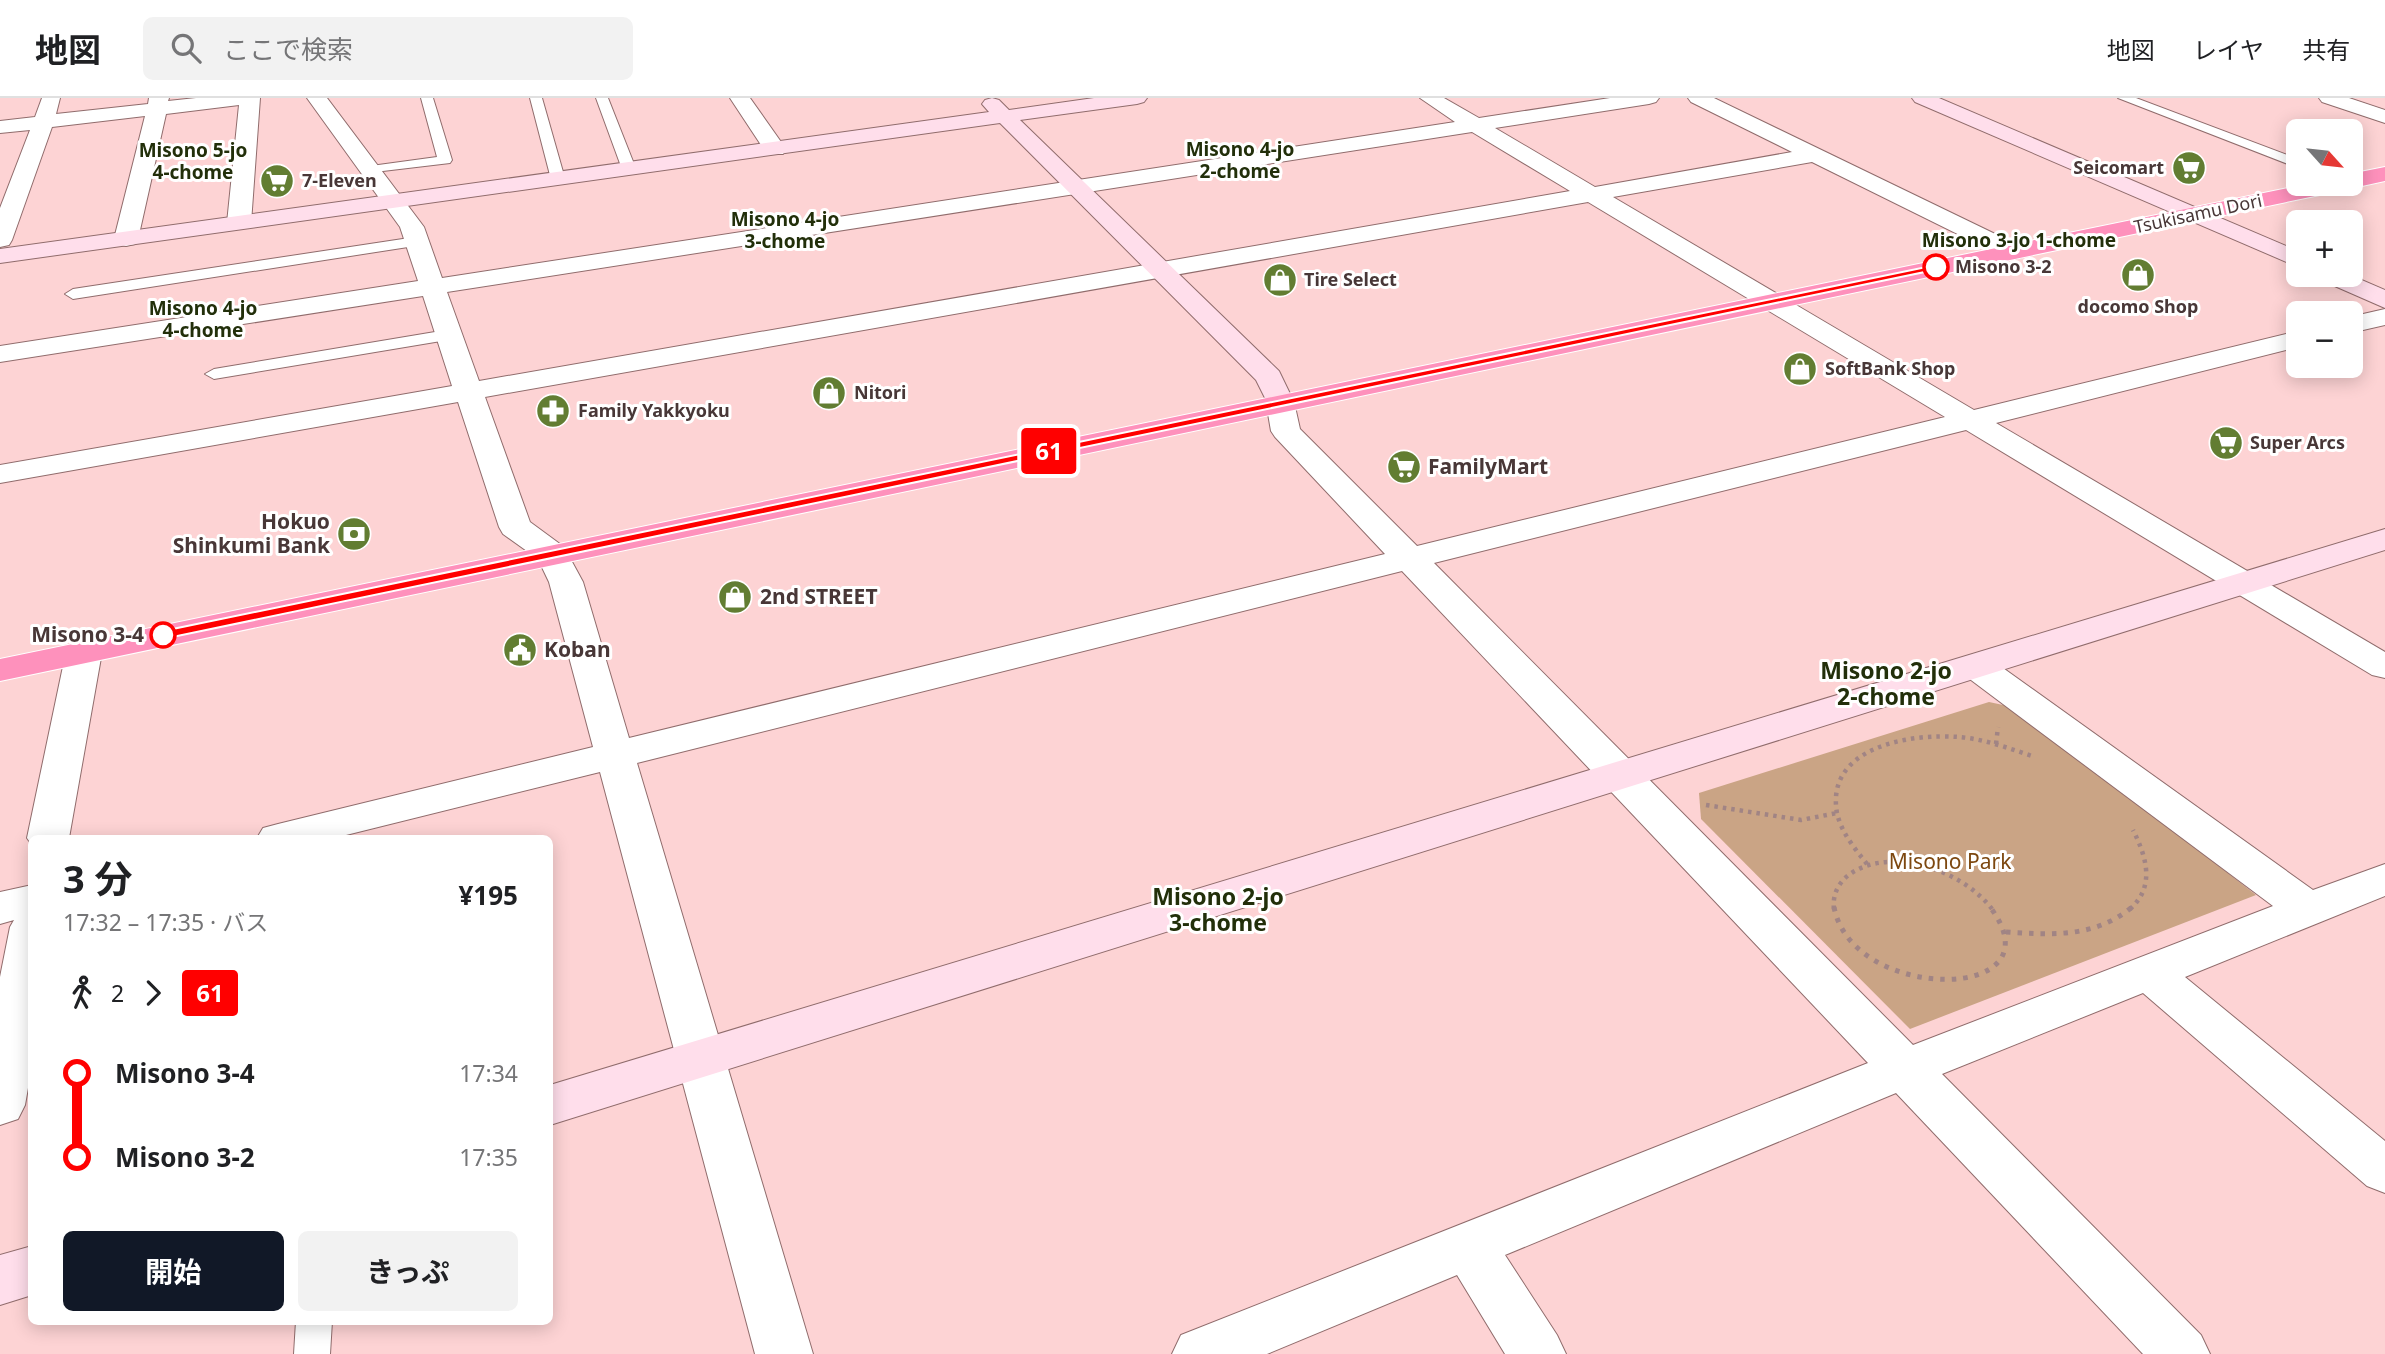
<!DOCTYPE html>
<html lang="ja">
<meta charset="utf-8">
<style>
:root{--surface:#fff;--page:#f2f2f2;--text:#202124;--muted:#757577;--line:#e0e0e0;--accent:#111827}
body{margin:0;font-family:"Noto Sans","Noto Sans JP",sans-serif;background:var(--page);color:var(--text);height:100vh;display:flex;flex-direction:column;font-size:26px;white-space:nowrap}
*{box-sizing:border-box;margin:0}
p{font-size:23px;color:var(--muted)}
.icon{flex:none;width:38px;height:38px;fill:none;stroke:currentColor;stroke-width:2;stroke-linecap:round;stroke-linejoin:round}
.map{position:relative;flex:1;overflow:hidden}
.details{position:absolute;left:28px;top:737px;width:525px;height:490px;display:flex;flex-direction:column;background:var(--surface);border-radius:10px;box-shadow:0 4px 18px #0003}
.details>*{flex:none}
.badge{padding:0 14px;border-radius:5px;font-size:24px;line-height:46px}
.needle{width:46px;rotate:117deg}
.fabs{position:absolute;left:2286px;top:21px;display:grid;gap:14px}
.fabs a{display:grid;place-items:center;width:77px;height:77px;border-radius:10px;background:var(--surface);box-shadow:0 4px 18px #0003;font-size:35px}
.map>.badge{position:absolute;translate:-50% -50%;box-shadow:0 0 0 4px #fff}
.legs{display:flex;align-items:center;gap:10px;height:77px;padding:0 35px;font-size:23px}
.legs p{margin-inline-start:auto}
.overview{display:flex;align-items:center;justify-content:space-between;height:119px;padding:0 35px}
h1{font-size:38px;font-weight:700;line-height:52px}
.primary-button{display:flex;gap:14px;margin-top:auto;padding:14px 35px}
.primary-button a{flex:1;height:80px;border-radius:10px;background:var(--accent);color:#fff;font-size:28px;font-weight:700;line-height:80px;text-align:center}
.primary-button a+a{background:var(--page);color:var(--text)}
ul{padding:0 35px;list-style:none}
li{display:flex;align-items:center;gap:24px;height:84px;font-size:26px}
li i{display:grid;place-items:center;width:10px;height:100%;margin:0 9px;background:currentColor}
li i::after{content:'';width:18px;height:18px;margin:-9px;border:5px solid;border-radius:50%;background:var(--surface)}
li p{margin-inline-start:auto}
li:first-child i{background:linear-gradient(#0000 50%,currentColor 0)}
li:last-child i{background:linear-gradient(currentColor 50%,#0000 0)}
header{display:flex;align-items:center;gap:42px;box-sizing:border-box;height:98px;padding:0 35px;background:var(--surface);border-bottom:2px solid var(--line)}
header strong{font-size:33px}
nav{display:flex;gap:38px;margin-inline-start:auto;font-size:24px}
.search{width:490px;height:63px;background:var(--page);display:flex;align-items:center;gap:18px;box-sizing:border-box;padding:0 24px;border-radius:10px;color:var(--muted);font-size:26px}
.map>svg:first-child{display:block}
.green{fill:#caa485}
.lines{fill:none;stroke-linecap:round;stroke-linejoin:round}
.lane-casing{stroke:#906c6c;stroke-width:2}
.street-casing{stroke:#906c6c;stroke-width:2}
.secondary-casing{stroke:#906c6c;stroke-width:2}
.highway-casing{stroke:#fff;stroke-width:2}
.path-far1{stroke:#a18484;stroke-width:4.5;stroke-dasharray:3.5 5;stroke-linecap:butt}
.path{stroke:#a18484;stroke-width:5;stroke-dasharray:4.5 7;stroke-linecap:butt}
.lane{fill:#fff;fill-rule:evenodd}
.street{fill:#fff;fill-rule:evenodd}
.secondary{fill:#ffdeeb;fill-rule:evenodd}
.highway{fill:#fe91bc;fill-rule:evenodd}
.line-1{fill:#f00;stroke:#fff;stroke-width:2}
.stop-1-dot{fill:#fff;stroke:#f00;stroke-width:3.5}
.labels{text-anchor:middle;stroke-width:6;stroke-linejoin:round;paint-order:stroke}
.far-poi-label{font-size:18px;font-weight:bold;fill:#483737;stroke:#fff;text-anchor:start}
.far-street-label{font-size:18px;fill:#483737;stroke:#fff}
.far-stop-label{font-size:18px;font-weight:bold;fill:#483737;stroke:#fff;text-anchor:start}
.far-neighbourhood-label{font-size:19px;font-weight:bold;fill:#222f0a;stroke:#fff}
.poi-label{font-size:21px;font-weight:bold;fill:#483737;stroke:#fff;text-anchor:start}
.stop-label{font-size:21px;font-weight:bold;fill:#483737;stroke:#fff;text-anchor:end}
.park-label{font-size:21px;fill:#7d4810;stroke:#fff}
.neighbourhood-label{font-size:23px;font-weight:bold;fill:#222f0a;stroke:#fff}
</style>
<header>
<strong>地図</strong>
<div class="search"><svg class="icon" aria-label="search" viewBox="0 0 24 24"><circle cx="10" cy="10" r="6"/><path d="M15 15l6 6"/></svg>ここで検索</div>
<nav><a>地図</a><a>レイヤ</a><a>共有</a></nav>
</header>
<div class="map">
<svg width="2385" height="1256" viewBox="0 0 2385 1256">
<rect width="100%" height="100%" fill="#fdd3d4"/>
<path class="green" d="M1989,604L2017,610L2256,797L1910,931L1701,721L1699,695Z"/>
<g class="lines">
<g class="lane-casing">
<path id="lane" d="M421,0H433L452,62L450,65L366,75V69L371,68L437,59Z
M530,0H542L565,81L563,84H553L551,81Z
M596,0H608L636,71L634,74H624L622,71Z
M2118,0H2136L2298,61V70Z
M416,139L424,144L421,147L73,201L65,196L73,191Z
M447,232L456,237L453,241L214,281L205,276L214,271Z
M296,1223H332L330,1256H294Z"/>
</g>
<g class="street-casing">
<path id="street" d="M42,0H60L56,16L148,6L149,0H169L168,3L196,0H260L251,125L247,130H231L227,125L239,7L166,16L138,141L135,146L126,148L117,146L114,141L145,18L52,29L12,142L9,147L0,149V110L30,32L0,35V23L35,19Z
M307,0H327L424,129L442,180L1455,24L1420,0H1444L1479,20L1610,0H1659L1656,4L1649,6L1495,30L1595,89L1792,54L1691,4L1688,0H1714L2022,149L2025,154L2022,159L2013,161L2004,159L1812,64L1613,99L1974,312L2298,233V249L1996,325L2385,554V580L2372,577L1966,332L1434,465L1913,947L2273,808L1963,576L1958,568L1963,560L1976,557L1989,560L2313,792L2385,766V798L2185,879L2385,1043V1095L2367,1088L2143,895L1942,976L2201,1237L2210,1256H2143L1896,995L1505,1157L1557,1237L1566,1256H1505L1457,1177L1267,1256H1172L1181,1237L1868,965L1402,473L637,665L813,1256H755L600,674L334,740H257L263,730L278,726L593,649L549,484L538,461L503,436L499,429L458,304L0,385V367L452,288L423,198L0,264V248L418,183L400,129ZM1472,34L1570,93L479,283L447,194ZM1588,104L1945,319L1417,448L1300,331L1294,304L1290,298L1280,295L1270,298L1266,304L1271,333L1275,339L1385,456L629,640L583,484L564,449L530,424L485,299Z
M730,0H750L786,51L783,56H767Z
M2319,0H2349L2385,12V25L2322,4Z
M2385,211V227L2350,235V219Z
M84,543L97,546L102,554L69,740H32V747L27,740L66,554L71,546Z
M32,787V967L25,1007L18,1021L0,1027V879L10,829L14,822L0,826V794Z"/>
</g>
<g class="secondary-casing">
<path id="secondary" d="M992,0L999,2L1009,12L1094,0H1147L1144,4L1137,6L1020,22L1279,273L1294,304L1290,310L1280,313L1270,310L1256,282L1000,25L0,165V151L989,14L982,6L985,2Z
M1912,0H1939L2298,153V169L1915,4Z
M2318,177H2350L2385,192V210L2321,182Z
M2385,431V452L550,1027V987Z
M32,1148V1197L0,1207V1157Z"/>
</g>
<g class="highway-casing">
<path id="highway" d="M2385,69V83L2339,93L0,583V561L2307,86H2350V76Z"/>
</g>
<path class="path-far1" d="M1996,646L1998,629
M1706,707L1801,722L1837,715
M1867,766C1855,751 1841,734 1837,715C1825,649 1910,635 1959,639C1984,641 2008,650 2032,658
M1834,811C1832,795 1840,782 1853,774C1895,749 1963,773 1992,811
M2130,811C2156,788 2146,758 2133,732"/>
<path class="path" d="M1834,809C1852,906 2063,905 1990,809
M2006,834C2051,837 2095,840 2132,809"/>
<use href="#lane" class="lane"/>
<use href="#street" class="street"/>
<use href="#secondary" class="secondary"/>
<use href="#highway" class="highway"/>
</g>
<path class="line-1" d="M1936,167L1940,169L1939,171L163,541L157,537L163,533Z"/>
<defs>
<g id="supermarket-disc" transform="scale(1.75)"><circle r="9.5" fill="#627d32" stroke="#fff"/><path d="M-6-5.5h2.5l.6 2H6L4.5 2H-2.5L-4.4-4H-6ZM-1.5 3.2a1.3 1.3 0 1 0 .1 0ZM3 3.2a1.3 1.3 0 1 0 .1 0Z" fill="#fff"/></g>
<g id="shop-disc" transform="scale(1.75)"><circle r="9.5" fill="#627d32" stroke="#fff"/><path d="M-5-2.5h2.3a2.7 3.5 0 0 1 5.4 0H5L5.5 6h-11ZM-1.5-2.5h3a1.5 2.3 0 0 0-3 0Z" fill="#fff"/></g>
<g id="pharmacy-disc" transform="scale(1.75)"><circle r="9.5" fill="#627d32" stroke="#fff"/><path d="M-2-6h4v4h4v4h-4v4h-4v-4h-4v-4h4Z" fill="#fff"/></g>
<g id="bank-disc" transform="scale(1.75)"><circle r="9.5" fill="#627d32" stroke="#fff"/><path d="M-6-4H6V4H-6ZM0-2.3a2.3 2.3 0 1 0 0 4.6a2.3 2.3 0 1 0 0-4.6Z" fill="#fff"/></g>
<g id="civic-disc" transform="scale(1.75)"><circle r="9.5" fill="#627d32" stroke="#fff"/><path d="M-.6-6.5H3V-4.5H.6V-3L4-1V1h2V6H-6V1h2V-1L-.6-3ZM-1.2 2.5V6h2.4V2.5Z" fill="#fff"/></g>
</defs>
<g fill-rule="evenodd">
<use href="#supermarket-disc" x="2189" y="70"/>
<use href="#supermarket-disc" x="277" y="83"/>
<use href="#shop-disc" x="2138" y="177"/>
<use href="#shop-disc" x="1280" y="182"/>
<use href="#shop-disc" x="1800" y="271"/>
<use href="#shop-disc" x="829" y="295"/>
<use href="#pharmacy-disc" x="553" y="313"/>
<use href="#supermarket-disc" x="2226" y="345"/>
<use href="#supermarket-disc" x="1404" y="369"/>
<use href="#bank-disc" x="354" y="436"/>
<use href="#shop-disc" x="735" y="499"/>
<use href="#civic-disc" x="520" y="552"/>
</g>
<g class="stop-1-dot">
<circle cx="1936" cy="169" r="12"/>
<circle cx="163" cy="537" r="12"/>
</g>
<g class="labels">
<g class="far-poi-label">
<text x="2164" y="76" text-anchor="end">Seicomart</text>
<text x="302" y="89">7-Eleven</text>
<text x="1304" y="188">Tire Select</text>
<text x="2138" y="215" text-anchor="middle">docomo Shop</text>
<text x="1825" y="277">SoftBank Shop</text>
<text x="854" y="301">Nitori</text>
<text x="578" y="319">Family Yakkyoku</text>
<text x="2250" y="351">Super Arcs</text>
</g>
<g class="far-street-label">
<text transform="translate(2198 116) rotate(-12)" y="6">Tsukisamu Dori</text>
</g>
<g class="far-stop-label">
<text x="1955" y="175">Misono 3-2</text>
</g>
<g class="far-neighbourhood-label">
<text x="1240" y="58">Misono 4-jo<tspan x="1240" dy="22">2-chome</tspan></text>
<text x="193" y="59">Misono 5-jo<tspan x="193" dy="22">4-chome</tspan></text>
<text x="785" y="128">Misono 4-jo<tspan x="785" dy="22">3-chome</tspan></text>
<text x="2019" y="149">Misono 3-jo 1-chome</text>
<text x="203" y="217">Misono 4-jo<tspan x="203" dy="22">4-chome</tspan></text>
</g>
<g class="poi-label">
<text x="1428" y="376">FamilyMart</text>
<text x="330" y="431" text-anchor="end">Hokuo<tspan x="330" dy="24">Shinkumi Bank</tspan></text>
<text x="760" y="506">2nd STREET</text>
<text x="544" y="559">Koban</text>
</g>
<g class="stop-label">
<text x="144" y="544">Misono 3-4</text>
</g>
<g class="park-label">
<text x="1950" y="771">Misono Park</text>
</g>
<g class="neighbourhood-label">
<text x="1886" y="581">Misono 2-jo<tspan x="1886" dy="26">2-chome</tspan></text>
<text x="1218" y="807">Misono 2-jo<tspan x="1218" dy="26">3-chome</tspan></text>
</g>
</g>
</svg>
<div class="fabs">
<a><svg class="needle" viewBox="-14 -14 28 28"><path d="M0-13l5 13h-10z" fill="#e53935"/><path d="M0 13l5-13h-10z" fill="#757577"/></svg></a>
<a>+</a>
<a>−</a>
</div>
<b class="badge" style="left:1049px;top:353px;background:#f00;color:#fff">61</b>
<section class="details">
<div class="overview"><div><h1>3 分</h1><p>17:32 – 17:35 · バス</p></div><b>¥195</b></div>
<div class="legs"><svg class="icon" aria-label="walk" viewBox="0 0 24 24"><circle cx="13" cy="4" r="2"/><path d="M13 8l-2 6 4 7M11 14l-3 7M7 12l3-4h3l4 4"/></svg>2<svg class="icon" aria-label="forward" viewBox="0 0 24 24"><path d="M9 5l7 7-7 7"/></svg><b class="badge" style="background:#f00;color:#fff">61</b></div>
<ul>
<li><i style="color:#f00"></i><b>Misono 3-4</b><p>17:34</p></li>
<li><i style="color:#f00"></i><b>Misono 3-2</b><p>17:35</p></li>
</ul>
<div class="primary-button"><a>開始</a><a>きっぷ</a></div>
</section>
</div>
